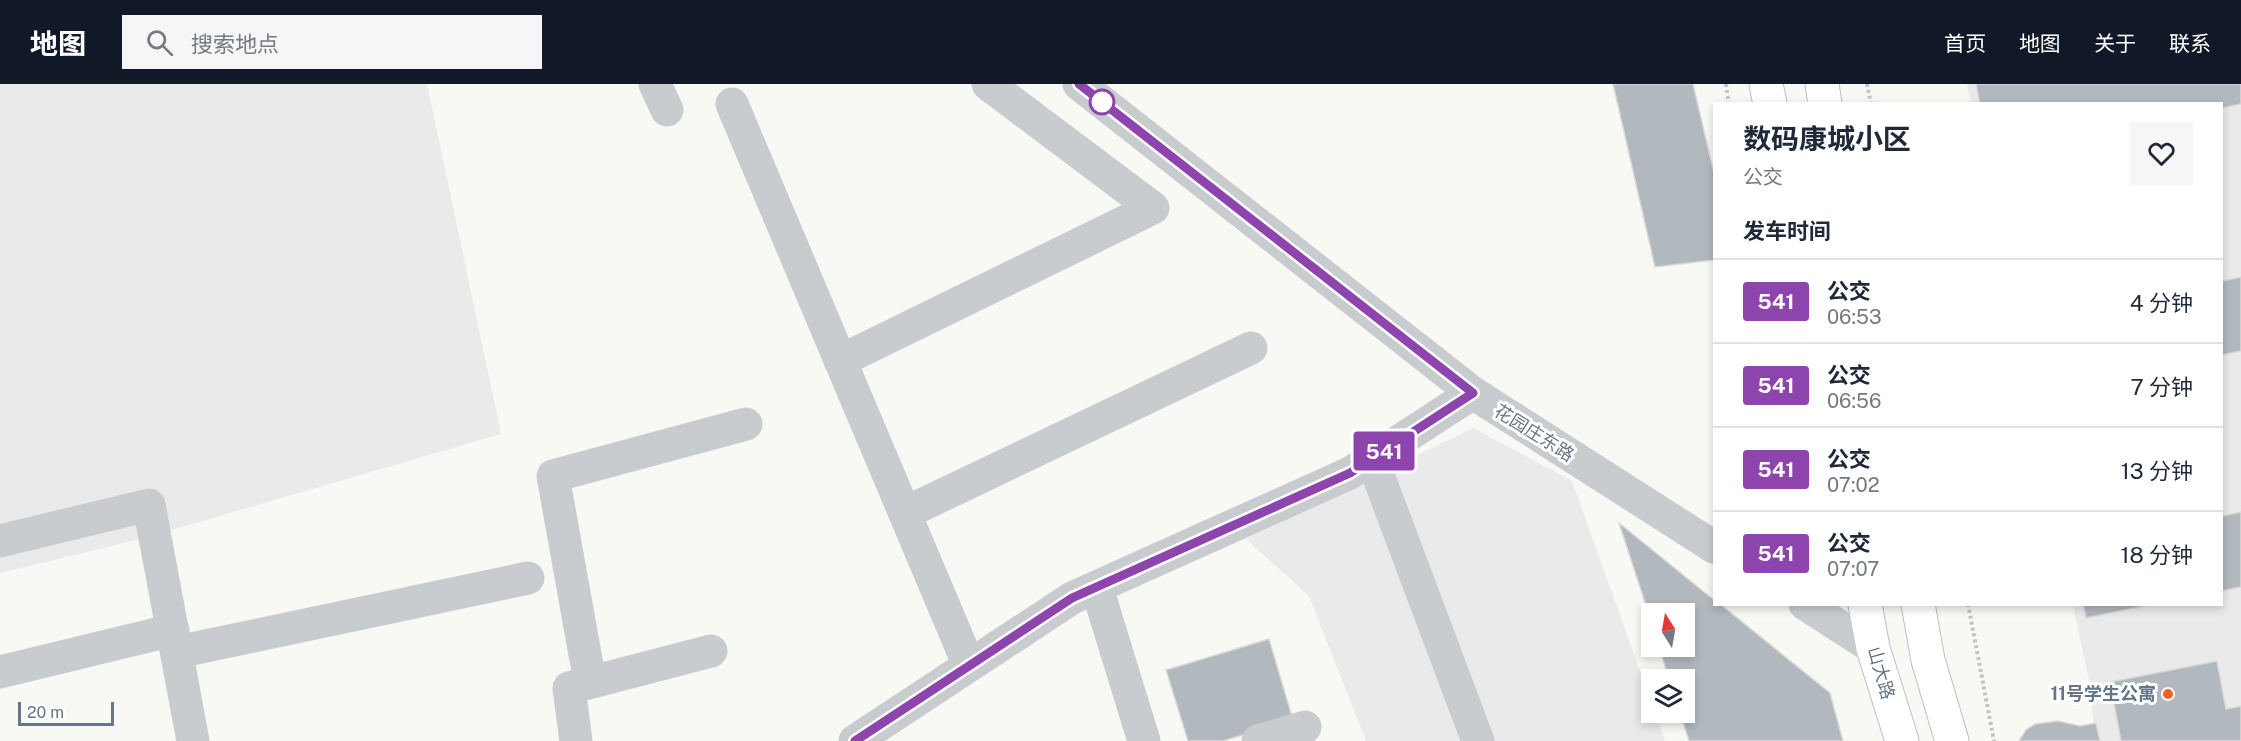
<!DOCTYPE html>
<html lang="zh">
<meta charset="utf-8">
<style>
:root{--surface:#fff;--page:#f6f6f7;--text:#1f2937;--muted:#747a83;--line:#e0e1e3;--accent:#111827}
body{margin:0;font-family:"Public Sans","Noto Sans SC",sans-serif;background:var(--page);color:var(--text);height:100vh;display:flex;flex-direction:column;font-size:22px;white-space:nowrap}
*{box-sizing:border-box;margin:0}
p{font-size:20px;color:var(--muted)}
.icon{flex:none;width:33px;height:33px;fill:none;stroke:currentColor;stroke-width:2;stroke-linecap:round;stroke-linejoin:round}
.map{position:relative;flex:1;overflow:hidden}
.sheet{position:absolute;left:1713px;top:18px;width:510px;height:504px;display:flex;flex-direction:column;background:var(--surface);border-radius:0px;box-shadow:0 3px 9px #0003}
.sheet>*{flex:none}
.badge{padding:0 12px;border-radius:4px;font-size:21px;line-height:39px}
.needle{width:39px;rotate:349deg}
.tools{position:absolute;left:1641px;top:519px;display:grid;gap:12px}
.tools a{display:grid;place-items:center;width:54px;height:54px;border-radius:0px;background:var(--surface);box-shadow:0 3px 9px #0003;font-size:30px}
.scale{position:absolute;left:18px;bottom:15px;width:96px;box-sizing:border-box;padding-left:6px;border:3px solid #657688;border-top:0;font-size:16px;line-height:21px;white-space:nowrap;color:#657688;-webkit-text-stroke:4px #fff;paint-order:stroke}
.map>.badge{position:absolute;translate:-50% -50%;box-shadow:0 0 0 3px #fff}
h2{padding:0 30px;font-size:22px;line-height:54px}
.round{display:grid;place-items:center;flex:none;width:63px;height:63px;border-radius:0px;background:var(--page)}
.headline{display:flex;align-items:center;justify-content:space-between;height:102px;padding:0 30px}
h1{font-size:28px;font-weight:700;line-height:45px}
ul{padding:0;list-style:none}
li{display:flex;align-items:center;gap:18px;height:84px;padding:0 30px;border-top:2px solid var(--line)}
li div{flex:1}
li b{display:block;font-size:22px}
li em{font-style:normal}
li .badge{min-width:66px;font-weight:700;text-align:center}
header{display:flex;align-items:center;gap:36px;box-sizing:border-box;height:84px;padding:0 30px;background:var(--accent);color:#fff}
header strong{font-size:28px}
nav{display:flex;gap:33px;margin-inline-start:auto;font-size:21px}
.search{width:420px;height:54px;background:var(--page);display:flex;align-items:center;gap:15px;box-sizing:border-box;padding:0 21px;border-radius:0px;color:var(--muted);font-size:22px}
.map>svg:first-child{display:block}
.built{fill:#e9eae9}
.building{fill:#b1b8be;stroke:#dadad8;stroke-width:1.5}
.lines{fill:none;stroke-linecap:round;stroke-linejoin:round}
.secondary-casing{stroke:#babfc4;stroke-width:35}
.path{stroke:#c1c3c6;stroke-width:4;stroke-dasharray:3 3;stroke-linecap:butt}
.minor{stroke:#c8cccf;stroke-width:33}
.tertiary{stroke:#c8cccf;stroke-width:33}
.secondary{stroke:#fff;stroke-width:33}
.line-casing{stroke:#fff;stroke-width:14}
.line{stroke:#8e44ad;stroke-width:9}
.stop-dot{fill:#fff;stroke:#8e44ad;stroke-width:3}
.poi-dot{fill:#ee6220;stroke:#fff;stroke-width:2}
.labels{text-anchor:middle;stroke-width:6;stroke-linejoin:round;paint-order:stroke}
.street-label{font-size:18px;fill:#657688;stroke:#fff}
.poi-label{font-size:18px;font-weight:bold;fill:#657688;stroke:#fff;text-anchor:end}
</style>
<header>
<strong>地图</strong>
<div class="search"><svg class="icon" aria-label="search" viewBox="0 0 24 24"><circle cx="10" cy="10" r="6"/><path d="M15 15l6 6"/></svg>搜索地点</div>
<nav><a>首页</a><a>地图</a><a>关于</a><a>联系</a></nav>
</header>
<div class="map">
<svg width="2241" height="657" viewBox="0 0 2241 657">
<rect width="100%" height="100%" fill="#f8f8f5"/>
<path class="built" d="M0,0H427L501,350L144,454L0,489Z
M1967,0H2241V657H2096L2088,591L2073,521L2222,520V20L1971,19Z
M1473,344L1572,397L1651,618L1652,628L1655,629L1665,657H1366L1309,512L1246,455Z"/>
<path class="building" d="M1613,0H1693L1714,89V176L1655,183Z
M1976,0H2241V20L2222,24V20H1980Z
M2241,193V267L2222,271V197Z
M2241,428V503L2222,507V432Z
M1619,439L1714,516V520H1720L1830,609L1843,657H1689L1680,628H1684V596H1669L1659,562H1684V530H1652V540Z
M2083,520H2155L2086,534Z
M1269,555L1293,636L1223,657H1188L1166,586Z
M2217,577L2226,625L2241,622V657H2121L2110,598Z
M2058,637L2080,642L2096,639L2100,657H2019L2026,646L2035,640Z"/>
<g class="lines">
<g class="secondary-casing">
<path id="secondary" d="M1766,0L1770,20
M1822,0L1825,20
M1865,520L1873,564L1902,657
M1918,520L1928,576L1952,657"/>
</g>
<path class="path" d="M1726,0L1729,20
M1867,0L1871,20
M1968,520L1994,657"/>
<path class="minor" d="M655,0L667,26
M732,20L965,572
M840,277L1153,124L988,0
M1372,375L1478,657
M905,429L1251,264
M0,457L149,421L193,657
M1097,504L1144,657
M177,568L528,494
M0,588L173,546
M590,598L553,392L746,340
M576,657L569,604L711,567
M1258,657L1305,643"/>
<path class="tertiary" d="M1079,0L1473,309L1714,463
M1805,520L1873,564
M855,657L1072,514L1350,389L1473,309"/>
<use href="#secondary" class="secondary"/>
</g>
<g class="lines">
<g class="line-casing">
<path id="line" d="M855,657L1072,514L1350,389L1473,309L1079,0"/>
</g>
<use href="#line" class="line"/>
</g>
<circle class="stop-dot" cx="1102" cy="18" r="12"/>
<circle class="poi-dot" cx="2168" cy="610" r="6"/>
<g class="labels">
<g class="street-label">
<text transform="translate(1534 349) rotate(32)" y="6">花园庄东路</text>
<text transform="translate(1881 589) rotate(74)" y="6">山大路</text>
</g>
<g class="poi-label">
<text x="2156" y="616">11号学生公寓</text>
</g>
</g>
</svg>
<div class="tools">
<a><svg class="needle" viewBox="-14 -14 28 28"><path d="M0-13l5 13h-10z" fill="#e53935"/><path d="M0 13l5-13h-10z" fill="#747a83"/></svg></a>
<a><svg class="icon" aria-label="layers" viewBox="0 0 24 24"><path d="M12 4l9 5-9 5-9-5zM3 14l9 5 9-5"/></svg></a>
</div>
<div class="scale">20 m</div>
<b class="badge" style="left:1384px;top:367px;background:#8e44ad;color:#fff">541</b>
<section class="sheet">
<div class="headline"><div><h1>数码康城小区</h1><p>公交</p></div><a class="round"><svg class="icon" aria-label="heart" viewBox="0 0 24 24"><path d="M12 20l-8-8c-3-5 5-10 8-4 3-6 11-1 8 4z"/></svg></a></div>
<h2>发车时间</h2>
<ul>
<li><span class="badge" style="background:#8e44ad;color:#fff">541</span><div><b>公交</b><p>06:53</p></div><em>4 分钟</em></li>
<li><span class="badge" style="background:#8e44ad;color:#fff">541</span><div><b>公交</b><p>06:56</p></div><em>7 分钟</em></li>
<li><span class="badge" style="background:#8e44ad;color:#fff">541</span><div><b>公交</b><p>07:02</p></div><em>13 分钟</em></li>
<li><span class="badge" style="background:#8e44ad;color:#fff">541</span><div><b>公交</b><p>07:07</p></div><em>18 分钟</em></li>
</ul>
</section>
</div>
